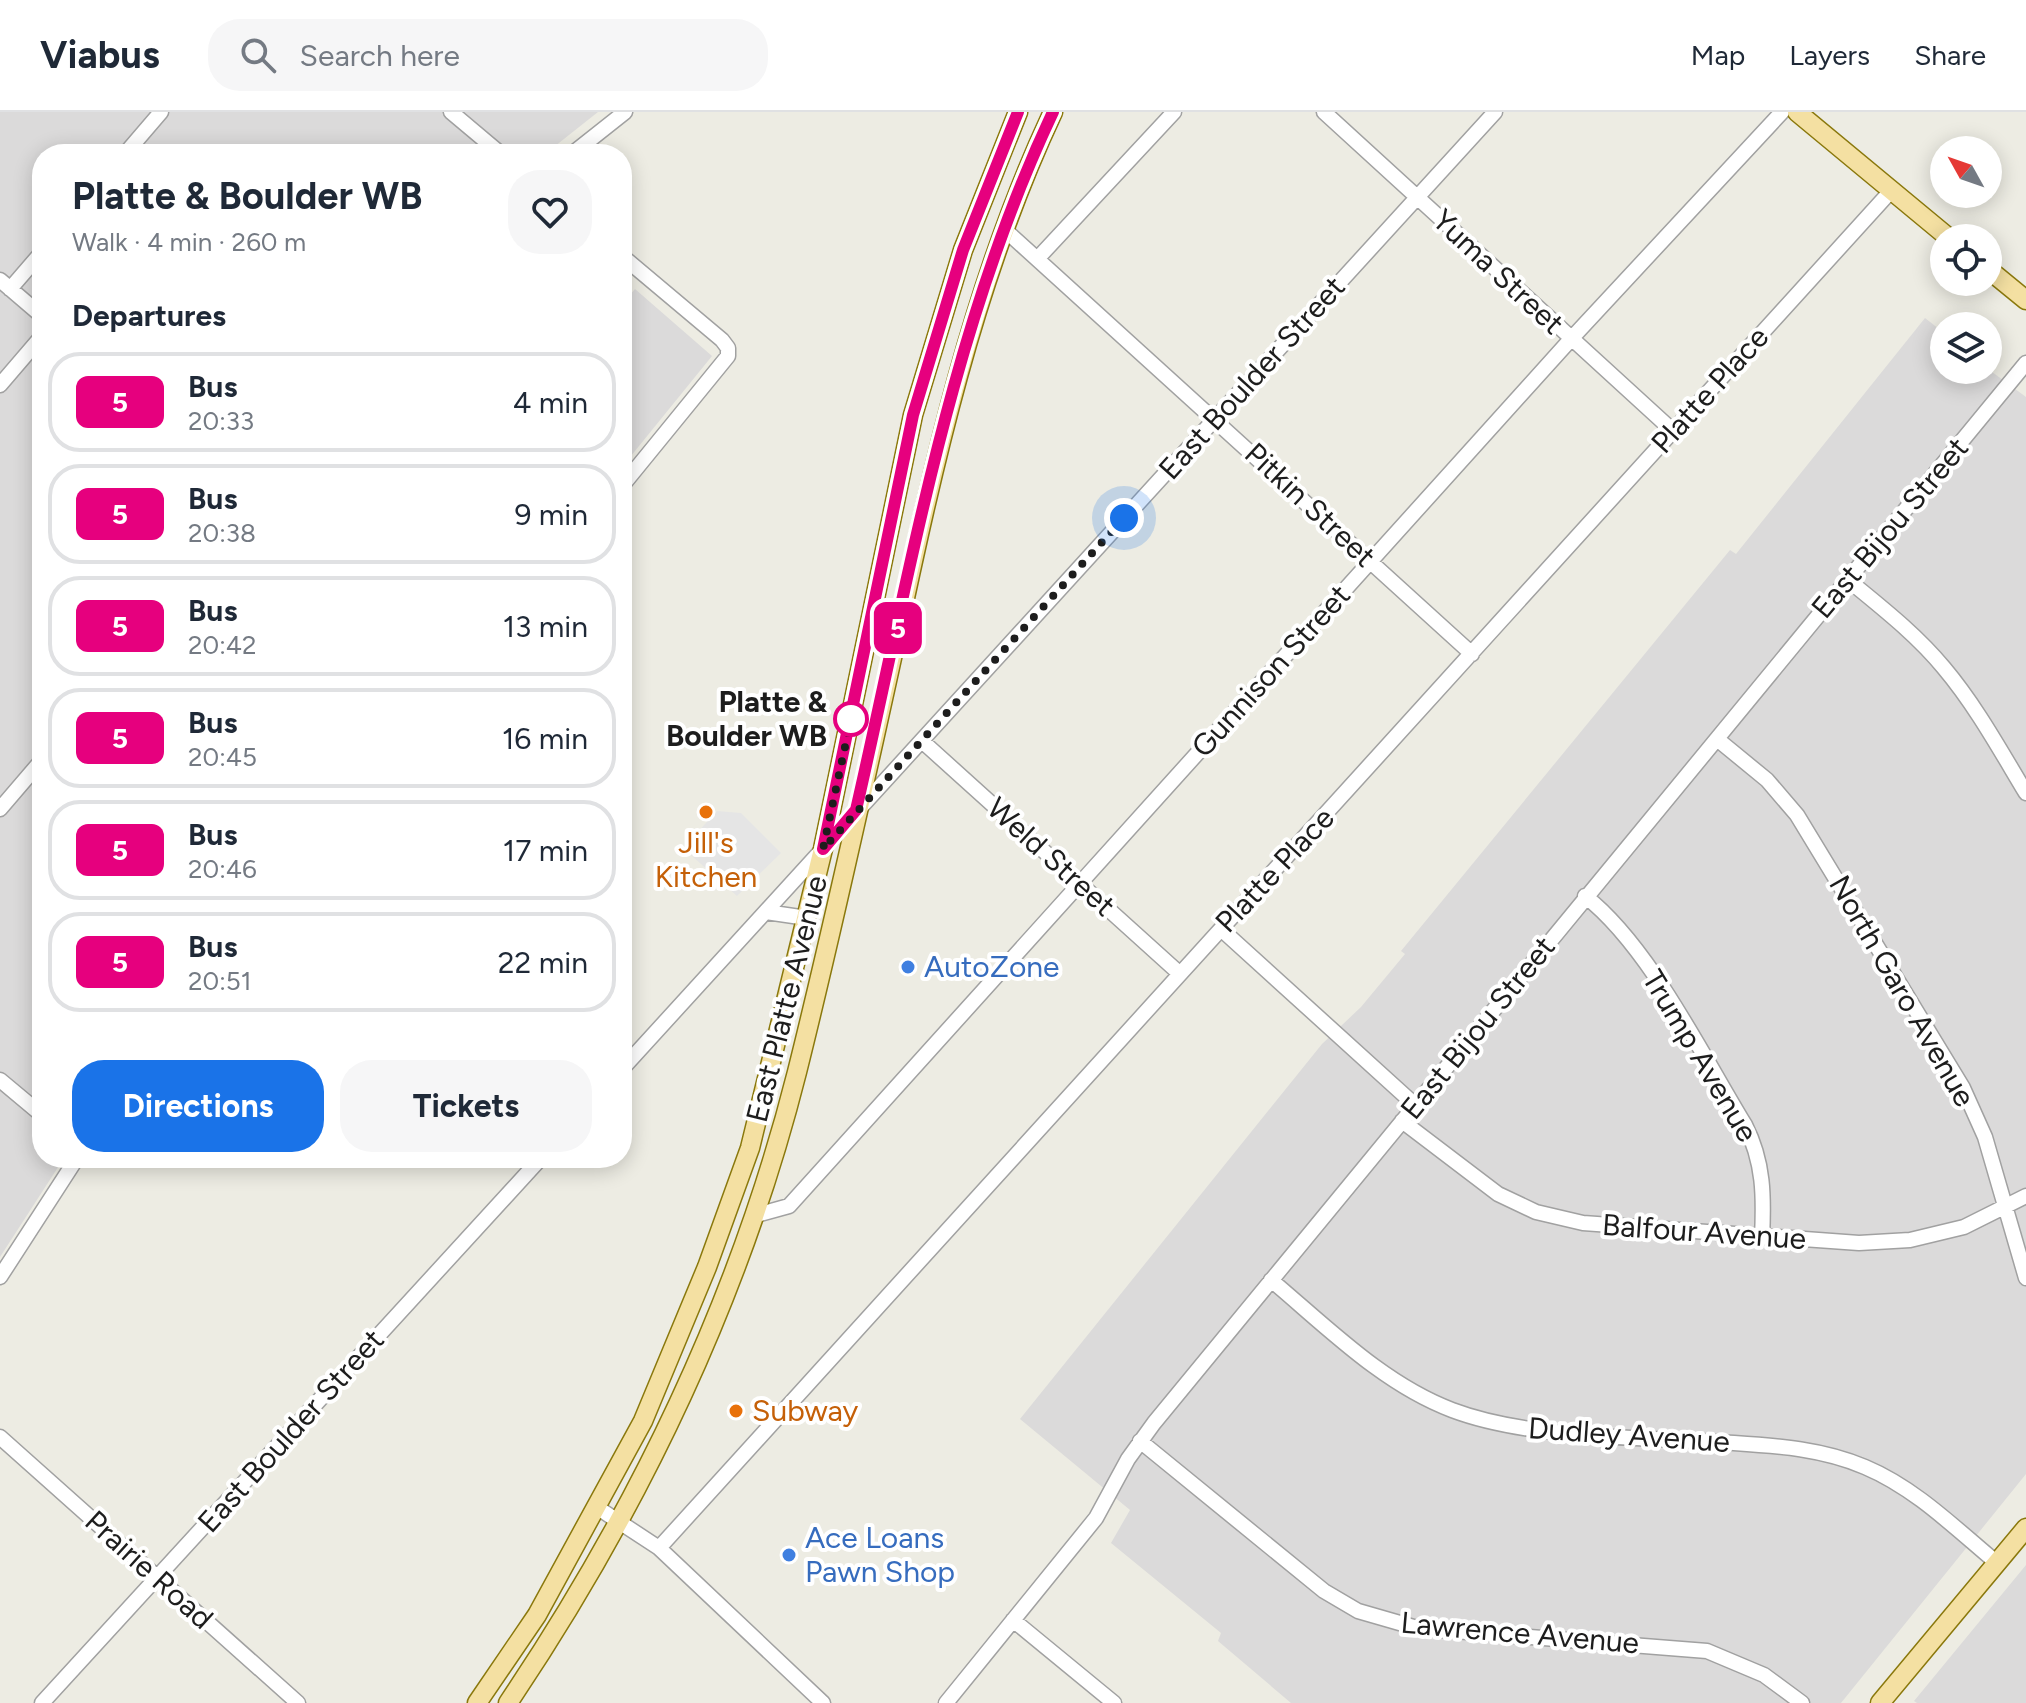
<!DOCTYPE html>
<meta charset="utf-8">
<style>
:root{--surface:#fff;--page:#f6f6f7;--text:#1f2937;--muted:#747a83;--line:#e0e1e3;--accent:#1a73e8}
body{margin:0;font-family:Figtree,sans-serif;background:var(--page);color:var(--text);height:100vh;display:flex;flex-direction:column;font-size:30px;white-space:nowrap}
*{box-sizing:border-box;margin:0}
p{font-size:26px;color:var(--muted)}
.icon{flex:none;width:44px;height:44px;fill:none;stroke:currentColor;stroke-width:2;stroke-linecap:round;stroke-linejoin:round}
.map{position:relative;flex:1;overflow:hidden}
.panel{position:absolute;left:32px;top:32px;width:600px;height:1024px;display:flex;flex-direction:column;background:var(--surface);border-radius:32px;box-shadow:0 4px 20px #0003}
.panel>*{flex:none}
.badge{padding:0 16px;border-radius:12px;font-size:28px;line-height:52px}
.needle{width:52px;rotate:310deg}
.buttons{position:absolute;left:1930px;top:24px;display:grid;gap:16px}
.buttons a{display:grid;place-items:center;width:72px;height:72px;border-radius:50%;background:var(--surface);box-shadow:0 4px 20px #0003;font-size:40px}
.you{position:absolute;width:40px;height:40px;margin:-20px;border:6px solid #fff;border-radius:50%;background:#1a73e8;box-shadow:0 0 0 12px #1a73e833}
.map>.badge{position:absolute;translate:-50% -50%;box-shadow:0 0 0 4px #fff}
h2{padding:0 40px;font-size:30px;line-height:72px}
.round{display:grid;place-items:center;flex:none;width:84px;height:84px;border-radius:32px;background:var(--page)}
.overview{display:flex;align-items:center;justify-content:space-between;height:136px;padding:0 40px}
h1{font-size:38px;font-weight:700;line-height:60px}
.primary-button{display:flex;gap:16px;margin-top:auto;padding:16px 40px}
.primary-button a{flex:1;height:92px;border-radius:32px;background:var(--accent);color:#fff;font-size:32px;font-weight:700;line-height:92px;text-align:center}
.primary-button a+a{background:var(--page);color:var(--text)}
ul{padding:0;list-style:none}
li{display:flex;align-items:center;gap:24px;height:100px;margin:0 16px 12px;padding:0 24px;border:4px solid var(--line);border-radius:32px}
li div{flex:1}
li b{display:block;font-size:30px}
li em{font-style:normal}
li .badge{min-width:88px;font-weight:700;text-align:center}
header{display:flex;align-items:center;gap:48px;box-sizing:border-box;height:112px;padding:0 40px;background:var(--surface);border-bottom:2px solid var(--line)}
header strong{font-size:38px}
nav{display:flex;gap:44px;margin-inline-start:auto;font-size:28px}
.search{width:560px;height:72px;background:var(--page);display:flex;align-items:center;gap:20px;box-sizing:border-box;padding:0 28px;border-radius:32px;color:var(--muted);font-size:30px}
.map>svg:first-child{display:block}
.residential{fill:#dbdada}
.parking{fill:#e5e5e5}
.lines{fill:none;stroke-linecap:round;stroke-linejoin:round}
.minor-casing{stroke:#a1a1a1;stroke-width:17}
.major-casing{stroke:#8a780c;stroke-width:21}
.minor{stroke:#fff;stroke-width:14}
.major{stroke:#f4e0a2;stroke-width:18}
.line-casing{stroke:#fff;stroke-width:18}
.line{stroke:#e6007e;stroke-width:12}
.walk{stroke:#1d1d1d;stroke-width:8;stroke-dasharray:0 14.4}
.stop-dot{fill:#fff;stroke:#e6007e;stroke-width:4}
.food-dot{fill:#e8710a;stroke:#fff;stroke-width:3}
.shop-dot{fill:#3f7fe0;stroke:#fff;stroke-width:3}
.labels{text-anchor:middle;stroke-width:8;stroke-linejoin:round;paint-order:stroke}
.street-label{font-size:30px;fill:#1d1d1d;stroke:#fff}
.stop-label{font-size:30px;font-weight:bold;fill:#1d1d1d;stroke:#fff;text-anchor:end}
.food-label{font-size:30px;fill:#c56008;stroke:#fff}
.shop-label{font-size:30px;fill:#366cbe;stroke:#fff;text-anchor:start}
</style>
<header>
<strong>Viabus</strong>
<div class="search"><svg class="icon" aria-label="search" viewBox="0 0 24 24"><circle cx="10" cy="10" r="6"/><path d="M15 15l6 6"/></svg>Search here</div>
<nav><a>Map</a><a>Layers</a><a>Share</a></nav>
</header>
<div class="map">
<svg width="2026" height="1591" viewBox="0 0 2026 1591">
<rect width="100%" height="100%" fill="#edece3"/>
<path class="residential" d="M0,0H598L545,42H42V1046H64L0,1145Z
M635,177L712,244L622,355V192Z
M1925,206L1944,221V258L1988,257L2026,285V1362L1841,1591H1291L1218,1529L1221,1521L1111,1431L1130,1398L1020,1307L1322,932L1361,895L1405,842L1401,839L1730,438L1736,442Z
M2026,1453V1591H1917L1914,1589Z"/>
<path class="parking" d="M717,699L741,701L781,741L737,784L683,736Z"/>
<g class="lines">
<g class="minor-casing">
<path id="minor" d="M451,0L501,42
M1324,0L1673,319
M125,42L161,0
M572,42L625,0
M1004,117L1472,542
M622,144L722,228L728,236V244L622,374
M1038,146L1174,0
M0,168L42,204
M10,177L42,140
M0,273L42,224
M1847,467C1881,495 1916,522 1944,556C1976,594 2000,638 2026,681
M1717,627L1767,668L1797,703L1963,976L1985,1025L2026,1166
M922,629L1179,861
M0,697L42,648
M1585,784C1649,834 1702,943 1745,1013C1764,1050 1764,1085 1762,1126
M766,800L807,806
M1221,817L1415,993
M622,957L1495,0
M0,968L42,1003
M1402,1009L1498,1082L1536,1100L1583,1111L1859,1131L1910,1128L1964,1115L2026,1084
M753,1104L789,1094L1571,227L1782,0
M0,1165L77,1046
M1271,1168C1327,1215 1383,1272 1452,1298C1531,1328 1649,1325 1734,1331C1779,1334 1823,1337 1865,1355C1915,1376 1955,1416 1997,1451
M0,1325L298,1591
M1140,1329L1324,1479L1358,1499L1417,1516L1707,1539L1764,1563L1802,1591
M598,1396L659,1436L823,1591
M659,1436L1890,80
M1013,1508L1114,1591
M42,1591L541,1046
M946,1591L1096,1406L1128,1347L1154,1311L2026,251"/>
</g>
<g class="major-casing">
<path id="major" d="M1797,0L1949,126
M1988,157L2026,188
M477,1591L537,1503L643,1309L707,1155L750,1036L823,737L913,303L963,138L1018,0
M508,1591C638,1398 740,1186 797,960C832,820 863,678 894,537C933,354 973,170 1053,0
M1880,1591L2026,1416"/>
</g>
<use href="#minor" class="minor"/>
<use href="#major" class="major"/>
</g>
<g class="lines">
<g class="line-casing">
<path id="line" d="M1018,0L963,138L913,303L823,737L856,698C910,463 949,220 1053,0"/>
</g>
<use href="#line" class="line"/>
<path class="walk" d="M851,607L823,737L1124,406"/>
</g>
<circle class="stop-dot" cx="851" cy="607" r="16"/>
<g class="food-dot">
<circle cx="706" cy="700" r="8"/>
<circle cx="736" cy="1299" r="8"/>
</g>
<g class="shop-dot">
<circle cx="908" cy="855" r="8"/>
<circle cx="789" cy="1443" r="8"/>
</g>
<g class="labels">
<g class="street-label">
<text transform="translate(1498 160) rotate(43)" y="10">Yuma Street</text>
<text transform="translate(1252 266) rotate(-48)" y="10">East Boulder Street</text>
<text transform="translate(1710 278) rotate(-48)" y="10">Platte Place</text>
<text transform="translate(1310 393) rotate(43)" y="10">Pitkin Street</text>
<text transform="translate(1890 416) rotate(-50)" y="10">East Bijou Street</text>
<text transform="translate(1271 559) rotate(-48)" y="10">Gunnison Street</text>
<text transform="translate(1051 745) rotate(42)" y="10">Weld Street</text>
<text transform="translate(1275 758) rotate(-47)" y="10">Platte Place</text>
<text transform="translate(1902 879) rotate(60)" y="10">North Garo Avenue</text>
<text transform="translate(787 887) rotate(-76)" y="10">East Platte Avenue</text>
<text transform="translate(1478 916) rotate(-51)" y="10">East Bijou Street</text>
<text transform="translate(1700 944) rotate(59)" y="10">Trump Avenue</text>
<text transform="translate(1704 1120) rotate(4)" y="10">Balfour Avenue</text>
<text transform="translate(291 1319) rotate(-48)" y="10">East Boulder Street</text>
<text transform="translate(1629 1323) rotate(4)" y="10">Dudley Avenue</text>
<text transform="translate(149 1458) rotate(42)" y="10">Prairie Road</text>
<text transform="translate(1520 1521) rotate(5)" y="10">Lawrence Avenue</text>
</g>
<g class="stop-label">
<text x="827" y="600">Platte &amp;<tspan x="827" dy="34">Boulder WB</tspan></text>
</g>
<g class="food-label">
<text x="706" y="741">Jill's<tspan x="706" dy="34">Kitchen</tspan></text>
<text x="752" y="1309" text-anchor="start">Subway</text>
</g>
<g class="shop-label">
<text x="924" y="865">AutoZone</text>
<text x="805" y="1436">Ace Loans<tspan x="805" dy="34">Pawn Shop</tspan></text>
</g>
</g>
</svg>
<div class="buttons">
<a><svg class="needle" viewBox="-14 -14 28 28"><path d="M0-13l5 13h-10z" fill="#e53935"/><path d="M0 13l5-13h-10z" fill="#747a83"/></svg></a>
<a><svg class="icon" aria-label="locate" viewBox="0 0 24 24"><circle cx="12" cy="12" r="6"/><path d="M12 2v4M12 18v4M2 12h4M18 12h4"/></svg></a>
<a><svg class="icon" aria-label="layers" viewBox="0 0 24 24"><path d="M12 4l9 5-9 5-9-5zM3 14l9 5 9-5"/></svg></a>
</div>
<div class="you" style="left:1124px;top:406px"></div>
<b class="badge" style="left:898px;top:516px;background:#e6007e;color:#fff">5</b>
<section class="panel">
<div class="overview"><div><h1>Platte &amp; Boulder WB</h1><p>Walk · 4 min · 260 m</p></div><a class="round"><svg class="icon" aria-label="heart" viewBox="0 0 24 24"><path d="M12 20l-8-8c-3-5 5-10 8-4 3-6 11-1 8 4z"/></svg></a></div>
<h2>Departures</h2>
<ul>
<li><span class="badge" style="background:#e6007e;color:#fff">5</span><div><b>Bus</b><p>20:33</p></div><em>4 min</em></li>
<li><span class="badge" style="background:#e6007e;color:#fff">5</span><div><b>Bus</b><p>20:38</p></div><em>9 min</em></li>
<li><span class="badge" style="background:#e6007e;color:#fff">5</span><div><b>Bus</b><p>20:42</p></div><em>13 min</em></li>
<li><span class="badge" style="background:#e6007e;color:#fff">5</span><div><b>Bus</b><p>20:45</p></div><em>16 min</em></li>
<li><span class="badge" style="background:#e6007e;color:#fff">5</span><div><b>Bus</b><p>20:46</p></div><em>17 min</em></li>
<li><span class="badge" style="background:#e6007e;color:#fff">5</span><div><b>Bus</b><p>20:51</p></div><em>22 min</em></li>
</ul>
<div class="primary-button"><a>Directions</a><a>Tickets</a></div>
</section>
</div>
